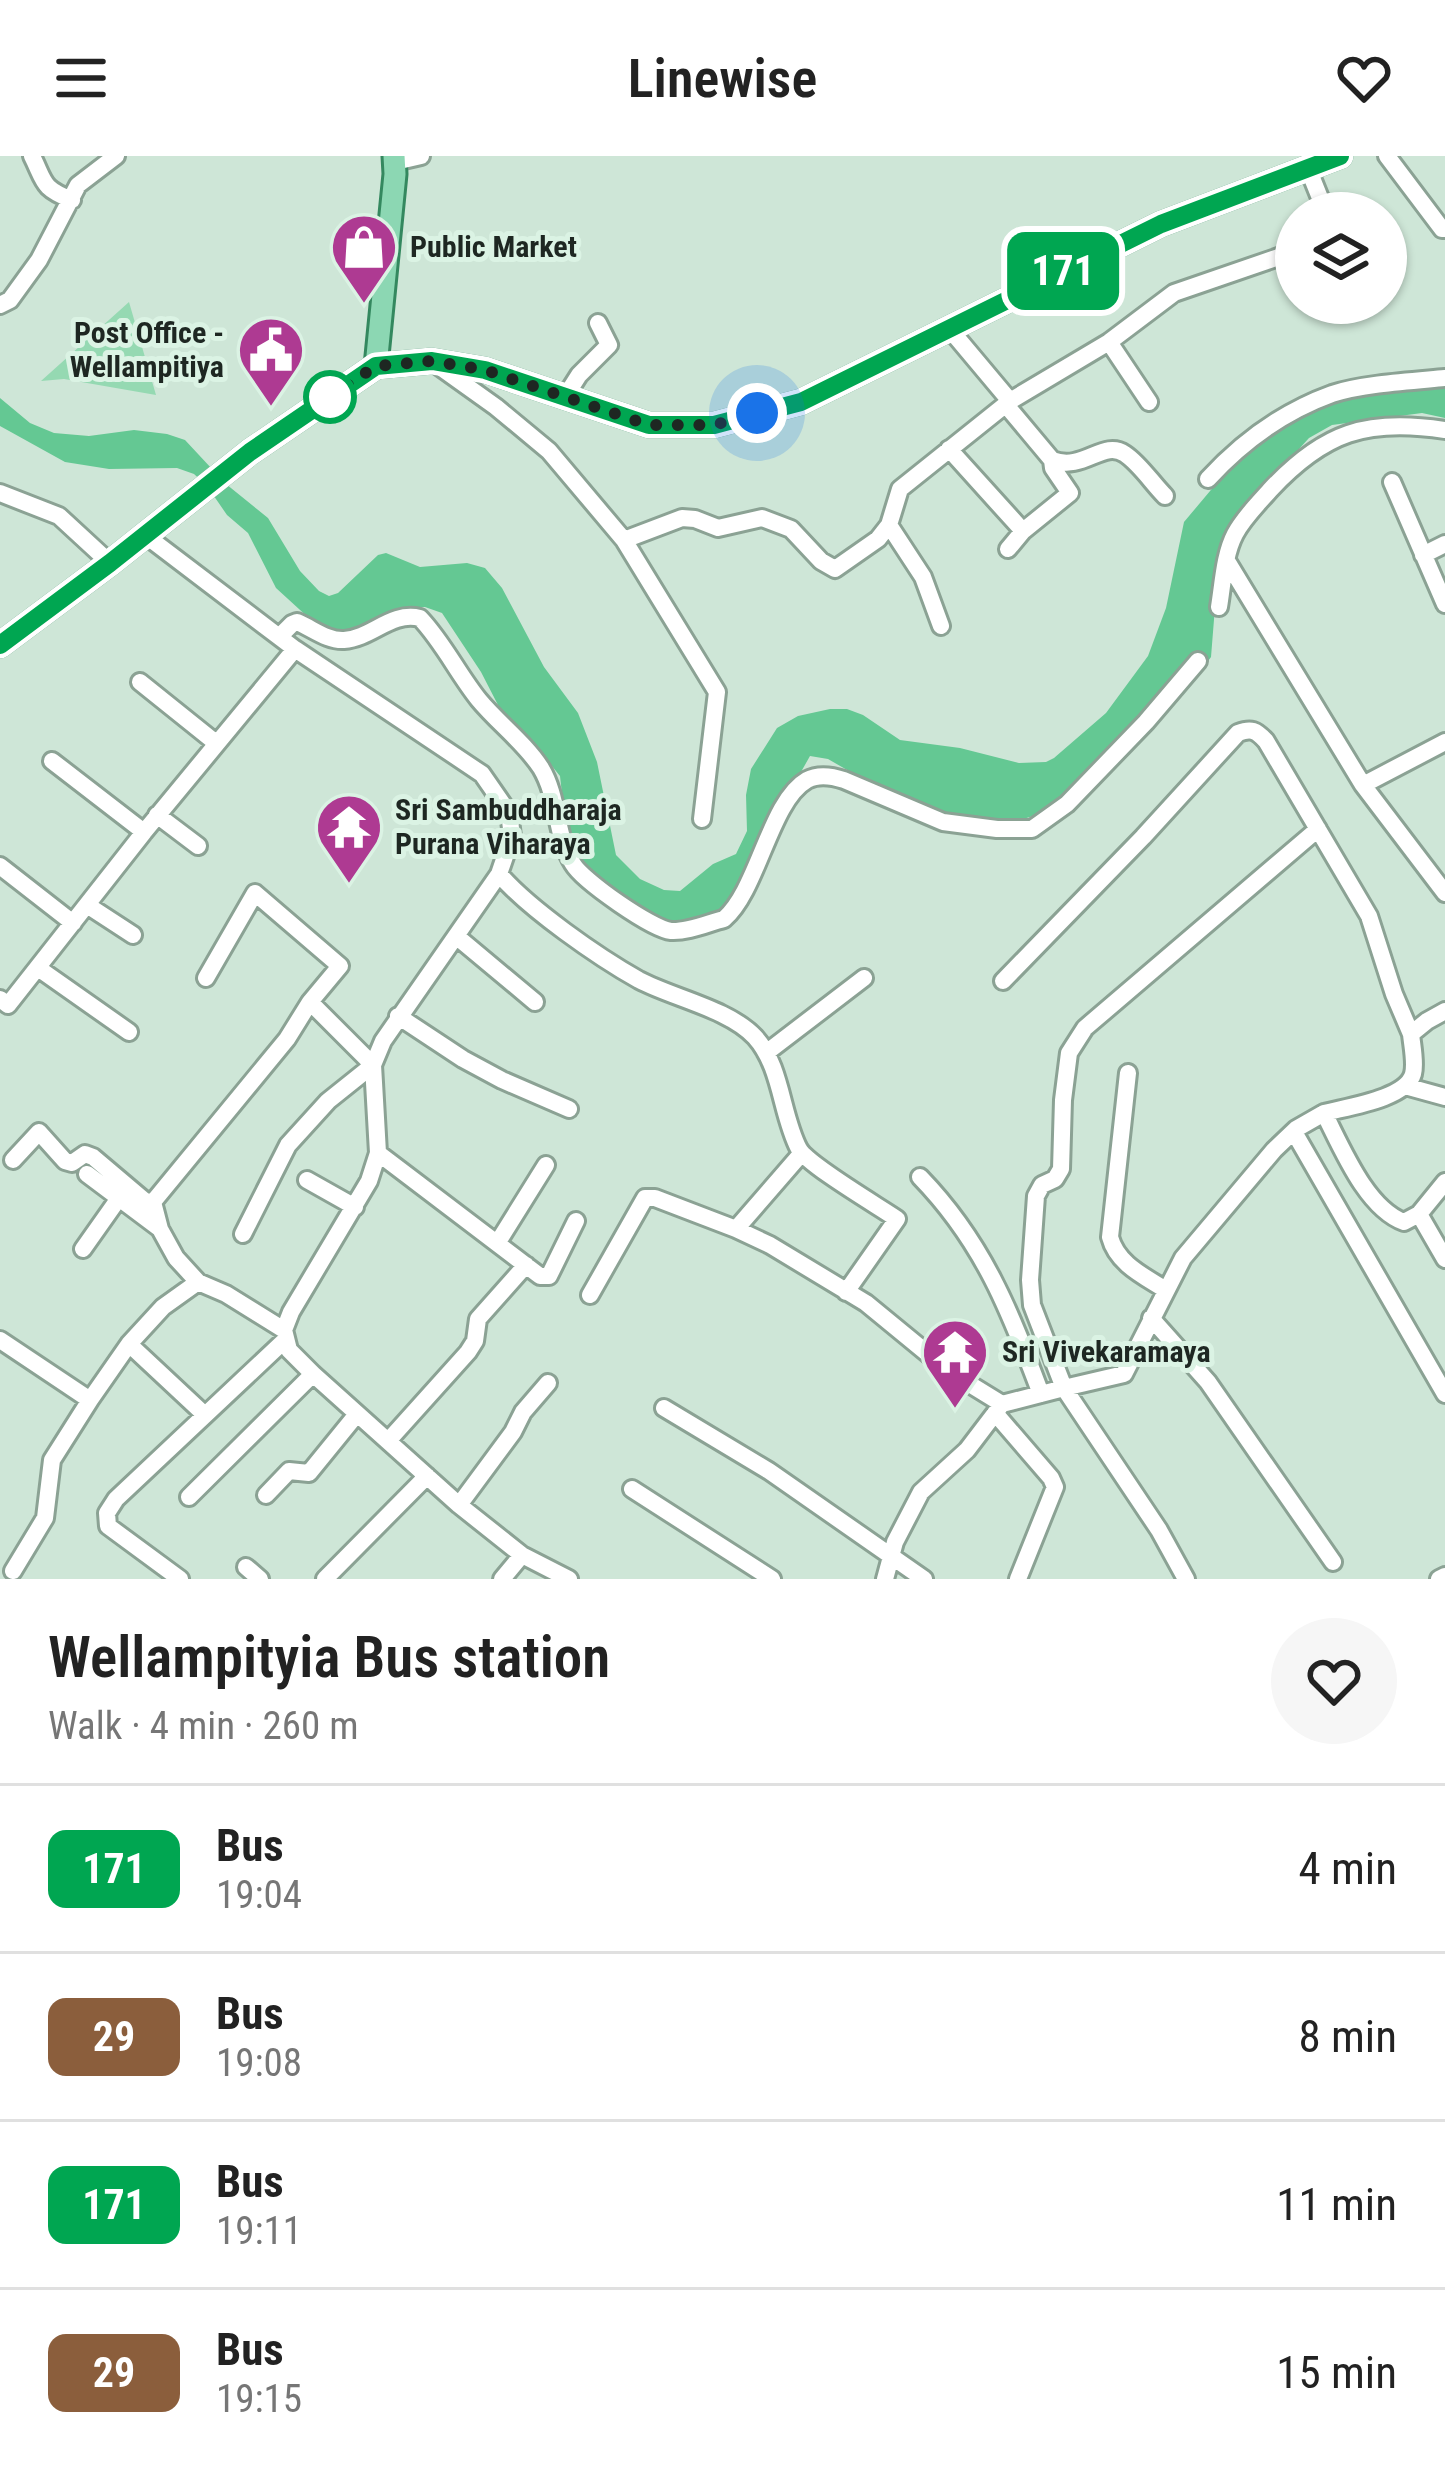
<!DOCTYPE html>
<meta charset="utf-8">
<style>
:root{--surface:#fff;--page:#f6f6f6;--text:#222;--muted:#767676;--line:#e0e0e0}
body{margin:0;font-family:"Roboto Condensed",sans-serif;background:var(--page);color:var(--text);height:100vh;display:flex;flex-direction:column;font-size:45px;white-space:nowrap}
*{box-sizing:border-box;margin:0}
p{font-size:39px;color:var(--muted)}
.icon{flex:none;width:66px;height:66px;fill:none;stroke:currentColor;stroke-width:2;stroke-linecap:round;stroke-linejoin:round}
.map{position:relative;height:1423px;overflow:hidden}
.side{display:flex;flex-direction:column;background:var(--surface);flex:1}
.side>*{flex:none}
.badge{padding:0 24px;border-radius:18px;font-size:42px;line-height:78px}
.tools{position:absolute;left:1275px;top:36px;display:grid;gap:24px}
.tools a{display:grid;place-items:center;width:132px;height:132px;border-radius:50%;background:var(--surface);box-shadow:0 3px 9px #0004;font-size:60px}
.you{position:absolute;width:60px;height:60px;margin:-30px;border:9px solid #fff;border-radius:50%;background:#1a73e8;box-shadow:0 0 0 18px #1a73e833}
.map>.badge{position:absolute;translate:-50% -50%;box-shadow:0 0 0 6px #fff}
.round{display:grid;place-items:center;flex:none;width:126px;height:126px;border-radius:63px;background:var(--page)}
.summary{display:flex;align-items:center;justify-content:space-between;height:204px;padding:0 48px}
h1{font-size:57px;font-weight:600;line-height:90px}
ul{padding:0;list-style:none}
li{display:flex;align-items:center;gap:36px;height:168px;padding:0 48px;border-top:3px solid var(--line)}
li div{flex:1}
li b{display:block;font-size:45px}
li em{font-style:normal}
li .badge{min-width:132px;font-weight:700;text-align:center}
header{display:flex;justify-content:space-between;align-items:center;height:156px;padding:0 48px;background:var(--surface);font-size:54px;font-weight:600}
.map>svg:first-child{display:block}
.green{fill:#95d9b2}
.water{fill:#64c893}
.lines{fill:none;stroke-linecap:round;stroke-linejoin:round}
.minor-casing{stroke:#8ba294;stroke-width:22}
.major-casing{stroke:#34885f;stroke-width:27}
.minor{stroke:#fff;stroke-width:16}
.major{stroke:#8cd7b3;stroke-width:21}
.line-casing{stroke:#fff;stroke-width:27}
.line{stroke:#00a651;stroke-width:18}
.walk{stroke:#1e2722;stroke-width:12;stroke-dasharray:0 21.6}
.stop-dot{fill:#fff;stroke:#00a651;stroke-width:6}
.labels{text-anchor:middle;stroke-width:10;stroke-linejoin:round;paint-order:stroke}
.poi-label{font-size:30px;font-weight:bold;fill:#1e2722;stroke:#dbf3e4;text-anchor:start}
</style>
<header><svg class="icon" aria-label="menu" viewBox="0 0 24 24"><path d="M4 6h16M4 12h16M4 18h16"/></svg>Linewise<svg class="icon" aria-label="heart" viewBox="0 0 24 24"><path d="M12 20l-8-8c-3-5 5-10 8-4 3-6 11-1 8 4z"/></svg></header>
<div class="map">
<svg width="1445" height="1423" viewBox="0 0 1445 1423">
<rect width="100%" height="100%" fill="#cee6d7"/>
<path class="green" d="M129,146L156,239L64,223L41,225Z"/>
<path class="water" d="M1445,228V262L1422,257L1332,269L1309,282L1279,315L1230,381L1215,451L1211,501L1201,515L1105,599L1061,648L1044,657L1009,667L981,666L901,645L828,603L810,600L784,646L738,744L706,761L680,769L663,770L644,753L611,739L578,707L566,674L560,620L543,599L514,580L481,516L442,457L425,451H407L349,475H323L276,432L248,377L227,359L207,330L194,318L177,312L109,313L65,306L0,270V242L30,267L54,277L89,280L134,274L167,278L185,284L226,328L268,362L300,415L319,435L329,440L338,437L378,399L386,397L420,411L467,407L485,412L502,432L544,511L578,557L597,606L616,699L640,723L664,734L680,735L713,708L736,698L747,675L746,639L751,613L777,572L798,560L830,553H847L863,559L900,584L960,592L1019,607L1046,606L1054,602L1106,557L1148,500L1166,452L1184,366L1226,316L1263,278L1317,248L1366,234Z"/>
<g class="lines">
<g class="minor-casing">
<path id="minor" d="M32,0C45,26 41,32 72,44
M1387,0L1442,73H1445
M395,6L421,0
M1308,12L1326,57
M0,149L10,144L39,104L78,29L116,0
M948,171L1010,245
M1109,186L1149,246
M433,206L496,251L549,295L624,384L717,536L702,663
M565,241L579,219L609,189L598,167
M1006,249L1052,304C1084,316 1103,283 1125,298C1140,308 1152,327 1165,340
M949,293L1023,375
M1208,323C1242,286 1285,255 1332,238C1362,228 1413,225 1445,222
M1392,326L1445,448
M0,337L59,360L110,407
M889,369L923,421L941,470
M145,379L295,493L482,618L509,657L512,680L499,718L383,885L373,909L378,997L369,1025L291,1156L284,1174L289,1194L313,1218L459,1349L522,1399L569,1423
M624,384L682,362L695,363L718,372L762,362L791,373L821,405L835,413L878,383L889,369L900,333L1010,245L1109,186L1174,137L1296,95
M1008,393L1023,375L1070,337L1053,312L1052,304
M1423,399L1445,388
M1227,405L1363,629L1445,737
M1219,451C1223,427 1224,399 1235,378C1244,361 1258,348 1270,334C1324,276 1367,262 1445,274
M280,480L292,468L297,466C312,472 327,485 344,484C372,482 391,455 420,462C443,486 458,518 479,544C498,567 525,587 541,612C559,642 555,679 573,708C583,725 652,773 671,775C688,776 708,767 724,763C758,734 770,645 807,624C818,618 832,620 844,624L943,666L997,673H1032L1067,648L1146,566L1198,505
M140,526L216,587
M52,605L144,676
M1363,629L1445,586
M157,659L198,690
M1318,673L1085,872L1069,897L1063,944L1061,1013L1055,1023L1042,1029L1036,1040L1030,1124L1032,1149L1064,1232L1124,1218L1183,1102L1274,994L1296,973L1324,957
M0,710L73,767
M499,718C529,753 598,801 639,824C673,842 729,853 755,881C782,911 781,959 799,993C808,1009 878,1050 897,1063L846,1136
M87,749L133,779
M456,780L535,846
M38,812L129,876
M206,822L255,737L340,810L310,846L287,883L153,1046L160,1073L176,1102L198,1126L226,1138L284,1174
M1003,825L1143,681L1238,577C1251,572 1256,574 1266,585L1369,760L1394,838L1411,878
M0,843L8,849L144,676L295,493
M1445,855L1427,865L1411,878C1412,889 1416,907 1413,918C1406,943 1346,951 1324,957C1342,992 1366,1052 1404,1066L1419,1058L1445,1103
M398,860L463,903L502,924L569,953
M766,897L864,822
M1128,917L1110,1081C1117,1108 1144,1120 1166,1134
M1405,930L1445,941
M1294,976L1445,1238
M378,997L540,1120H549L576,1065
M13,1004L39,976L65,1005L72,1007L85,998L93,1001L145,1045L153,1046
M87,1018L159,1072
M920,1021C983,1086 1010,1155 1041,1238
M307,1024L355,1051
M1419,1058L1445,1026
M736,1073L801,998
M243,1078L288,989L328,945L373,909L310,846
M498,1086L546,1009
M83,1093L119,1042
M590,1139L645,1042H655L736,1073L770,1089L866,1147L950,1216L1002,1248L1064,1232L1159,1374L1186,1423
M1151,1162L1208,1226L1333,1406
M0,1184L90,1244
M129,1188L205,1259
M664,1252L769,1315L924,1423
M995,1257L1051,1322L1055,1331L1018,1423
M388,1285L468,1196L475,1185L478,1163L526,1109
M632,1333L772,1423
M266,1339L289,1315L309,1317L357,1258
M189,1341L313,1218
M459,1349L513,1276L523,1256L548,1227
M246,1411L260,1423
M13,1415L45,1362L52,1304L90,1244L129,1188L163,1151L198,1126
M180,1423L108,1370L107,1357L116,1343L285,1184
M325,1423L427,1320
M502,1423L522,1399
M885,1423L895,1386L921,1336L967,1294L1002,1248
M1439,1423L1445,1420"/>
</g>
<g class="major-casing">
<path id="major" d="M376,210L395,18L394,0
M0,489L110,407L250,296L376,210L432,205L485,214L649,269H714L801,246L1161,68L1340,0"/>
</g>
<use href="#minor" class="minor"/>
<use href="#major" class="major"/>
</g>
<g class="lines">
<g class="line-casing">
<path id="line" d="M0,489L110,407L250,296L376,210L432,205L485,214L649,269H714L801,246L1161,68L1340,0"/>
</g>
<use href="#line" class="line"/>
<path class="walk" d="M330,241L376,210L432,205L485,214L649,269H714L757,257"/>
</g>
<defs>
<g id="shop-pin" transform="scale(3.45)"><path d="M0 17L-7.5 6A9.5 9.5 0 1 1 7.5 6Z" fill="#ae3a92" stroke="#dbf3e4"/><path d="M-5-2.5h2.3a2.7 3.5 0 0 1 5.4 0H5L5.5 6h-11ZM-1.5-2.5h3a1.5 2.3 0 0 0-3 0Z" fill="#fff"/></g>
<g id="civic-pin" transform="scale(3.45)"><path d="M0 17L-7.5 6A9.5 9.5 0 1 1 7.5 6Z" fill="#ae3a92" stroke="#dbf3e4"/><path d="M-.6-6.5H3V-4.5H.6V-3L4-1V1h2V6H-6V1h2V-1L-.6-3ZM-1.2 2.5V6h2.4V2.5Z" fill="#fff"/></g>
<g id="temple-pin" transform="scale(3.45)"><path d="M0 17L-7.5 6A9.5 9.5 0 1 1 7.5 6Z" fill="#ae3a92" stroke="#dbf3e4"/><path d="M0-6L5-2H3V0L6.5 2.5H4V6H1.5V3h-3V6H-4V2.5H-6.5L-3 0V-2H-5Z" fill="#fff"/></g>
</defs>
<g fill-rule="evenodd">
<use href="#shop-pin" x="364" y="91"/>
<use href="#civic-pin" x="271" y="194"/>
<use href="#temple-pin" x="349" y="671"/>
<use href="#temple-pin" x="955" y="1196"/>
</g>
<circle class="stop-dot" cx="330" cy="241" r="24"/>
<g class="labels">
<g class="poi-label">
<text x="410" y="101">Public Market</text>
<text x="224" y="187" text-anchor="end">Post Office -<tspan x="224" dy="34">Wellampitiya</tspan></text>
<text x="395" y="664">Sri Sambuddharaja<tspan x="395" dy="34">Purana Viharaya</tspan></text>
<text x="1002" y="1206">Sri Vivekaramaya</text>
</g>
</g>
</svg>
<div class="tools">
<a><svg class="icon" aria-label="layers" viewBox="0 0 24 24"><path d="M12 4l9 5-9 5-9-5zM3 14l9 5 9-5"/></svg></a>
</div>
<div class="you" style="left:757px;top:257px"></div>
<b class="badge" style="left:1063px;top:115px;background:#00a651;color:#fff">171</b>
</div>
<section class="side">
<div class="summary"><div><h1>Wellampityia Bus station</h1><p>Walk · 4 min · 260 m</p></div><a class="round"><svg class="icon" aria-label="heart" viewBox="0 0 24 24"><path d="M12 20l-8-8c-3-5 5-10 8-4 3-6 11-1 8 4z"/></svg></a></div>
<ul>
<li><span class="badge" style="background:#00a651;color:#fff">171</span><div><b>Bus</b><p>19:04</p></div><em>4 min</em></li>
<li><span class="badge" style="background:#8b5e3c;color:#fff">29</span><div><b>Bus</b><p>19:08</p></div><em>8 min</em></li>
<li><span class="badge" style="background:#00a651;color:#fff">171</span><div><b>Bus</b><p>19:11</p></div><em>11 min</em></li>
<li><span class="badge" style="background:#8b5e3c;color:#fff">29</span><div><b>Bus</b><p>19:15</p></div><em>15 min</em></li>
</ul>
</section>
